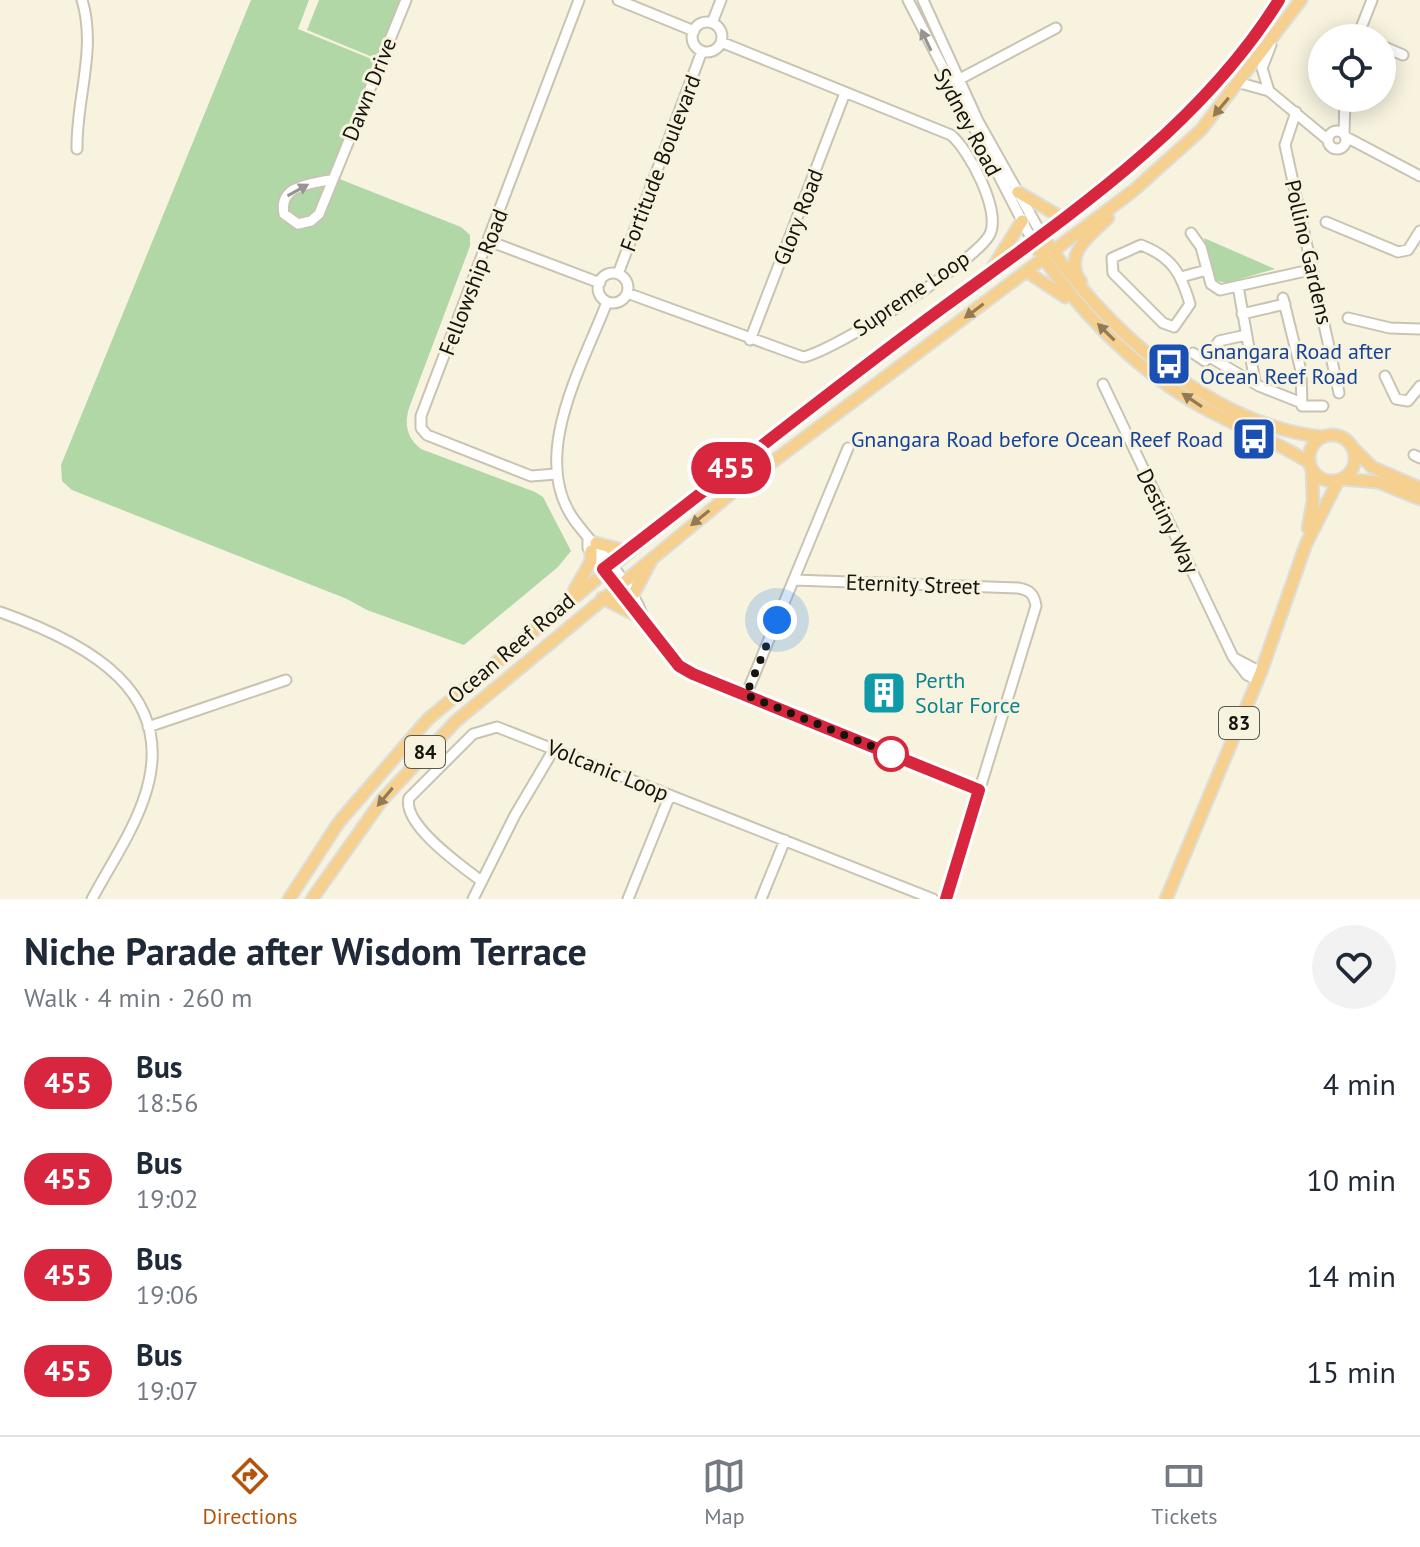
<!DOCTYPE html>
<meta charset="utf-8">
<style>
:root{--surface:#fff;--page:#f2f2f3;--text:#1f2937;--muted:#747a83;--line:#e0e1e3;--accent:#b45309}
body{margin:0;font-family:"PT Sans",sans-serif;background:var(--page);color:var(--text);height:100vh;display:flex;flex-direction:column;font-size:30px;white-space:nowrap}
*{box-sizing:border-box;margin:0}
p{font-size:26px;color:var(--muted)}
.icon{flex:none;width:44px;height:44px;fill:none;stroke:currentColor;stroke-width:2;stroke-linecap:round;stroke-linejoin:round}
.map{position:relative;height:899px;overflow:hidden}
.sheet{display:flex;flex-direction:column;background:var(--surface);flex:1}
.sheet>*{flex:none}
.badge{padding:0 16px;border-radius:26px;font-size:28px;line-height:52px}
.buttons{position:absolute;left:1308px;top:24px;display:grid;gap:16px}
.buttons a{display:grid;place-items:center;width:88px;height:88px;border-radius:50%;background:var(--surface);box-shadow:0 4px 20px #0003;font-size:40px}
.you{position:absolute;width:40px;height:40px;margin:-20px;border:6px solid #fff;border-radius:50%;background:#1a73e8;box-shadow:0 0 0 12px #1a73e833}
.map>.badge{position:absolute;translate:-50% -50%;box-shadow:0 0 0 4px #fff}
.round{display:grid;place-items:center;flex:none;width:84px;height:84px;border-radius:42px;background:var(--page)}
.head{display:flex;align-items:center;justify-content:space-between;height:136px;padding:0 24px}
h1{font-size:38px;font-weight:600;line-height:60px}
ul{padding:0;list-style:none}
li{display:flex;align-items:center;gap:24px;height:96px;padding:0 24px}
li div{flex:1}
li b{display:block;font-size:30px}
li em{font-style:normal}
li .badge{min-width:88px;font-weight:700;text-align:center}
.dock{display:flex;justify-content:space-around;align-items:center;height:112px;border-top:2px solid var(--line);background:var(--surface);font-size:22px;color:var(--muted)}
.dock a{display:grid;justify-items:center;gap:4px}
.dock .current{color:var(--accent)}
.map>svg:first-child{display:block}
.green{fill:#b2d7a7}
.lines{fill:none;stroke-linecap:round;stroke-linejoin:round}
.minor-casing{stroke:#c8c4b1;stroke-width:13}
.major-casing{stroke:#dededd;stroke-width:15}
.minor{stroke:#fff;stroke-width:9}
.major{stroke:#f6d08e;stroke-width:11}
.oneway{fill:#969592}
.oneway2{fill:#917b54}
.line-casing{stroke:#fff;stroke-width:18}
.line{stroke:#d7263d;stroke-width:12}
.walk{stroke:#15140d;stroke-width:8;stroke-dasharray:0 14.4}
.stop-dot{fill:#fff;stroke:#d7263d;stroke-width:4}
.labels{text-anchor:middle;stroke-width:6;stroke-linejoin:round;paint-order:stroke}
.shield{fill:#f7f3df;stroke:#59574c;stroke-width:2}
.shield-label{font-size:20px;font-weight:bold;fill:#15140d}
.street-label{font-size:22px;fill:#15140d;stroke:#f7f3df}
.transit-label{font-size:22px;fill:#164399;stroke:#f7f3df;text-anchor:start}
.culture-label{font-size:22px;fill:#0d838f;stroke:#f7f3df;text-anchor:start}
</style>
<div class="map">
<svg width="1420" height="899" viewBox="0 0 1420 899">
<rect width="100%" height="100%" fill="#f7f3df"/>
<path class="green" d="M251,0H309L298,29L384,64L337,178L461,227L470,235V246L409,408C404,425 407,438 421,449L535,492L543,497L571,551L558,567L464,645L367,610L347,599L72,490L62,481L61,465Z
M319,0H401L377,59L307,30Z
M1204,238L1275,269L1226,283L1215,280Z"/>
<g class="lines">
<g class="minor-casing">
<path id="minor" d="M618,0L694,31
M908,0L1033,242
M923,0L978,121L1042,235
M692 37a15 15 0 1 1 30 0a15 15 0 1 1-30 0Z
M712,23L721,0
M1357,38L1372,0
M1382,46L1403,55
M956,81L1056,28
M1240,83L1269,91L1328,140
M1269,91L1262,68L1271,45
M1296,112L1285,145L1339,393
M1328 140a9 9 0 1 1 18 0a9 9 0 1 1-18 0Z
M1344,134L1345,98
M1346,137L1420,176
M77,149C76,99 97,49 82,0
M333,179C313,184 278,184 284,214L298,224L311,221L319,214L406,0
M1326,222L1398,252L1408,250L1420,231
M1191,233L1201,247L1211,284L1220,290L1310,270
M489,241L600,283
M1141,245C1172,257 1181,273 1190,304L1174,327L1163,323L1113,273L1112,258Z
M598 288a15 15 0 1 1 30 0a15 15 0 1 1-30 0Z
M618,274L702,51
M1181,277L1207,270
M1238,286L1255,382
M627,293L803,357C834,351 976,262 990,234C1001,210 969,150 951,135L721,42
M1283,298L1301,371L1302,406H1323
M607,302C583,365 528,458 575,521C597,551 628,577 642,614
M1242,314L1285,304
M1348,318L1390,328L1420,329
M750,340L845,93
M1193,353L1205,361L1219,341L1246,335
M1208,356L1259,386L1302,403
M1385,376L1396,399L1408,401L1420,386
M1103,384L1233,657L1247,675L1257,680
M1414,455L1420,458
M556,474L531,476L427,435L421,428V416L579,0
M588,539V548L603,569L679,666L979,790
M794,580L1018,588C1030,590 1034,594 1036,606L946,899
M0,612C85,642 183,692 143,801C131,835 109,867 92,899
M1236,659L1261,672
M746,695L848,448
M148,727L286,680
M480,880C460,865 402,824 409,798L473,734L497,727L933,899
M473,899L515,815L554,749
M628,899L670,795
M761,899L785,840"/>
</g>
<g class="major-casing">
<path id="major" d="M1018,192L1064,219
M1042,235C1101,326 1210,425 1323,437
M1033,242C1075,308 1133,368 1202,407C1237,426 1275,441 1310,463
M993,267L1022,221
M1026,271L1065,297
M1081,282C1062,256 1089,235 1108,218
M1309 458a23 23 0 1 1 46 0a23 23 0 1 1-46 0Z
M1354,449L1372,467L1420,488
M1341,479L1378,482L1420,499
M1308,528L1313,501L1312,469
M596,543L626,551
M574,591L591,561V551
M633,595L651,561
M602,598L638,616
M289,899L339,822L428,719L717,479L1113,179L1181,120L1233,62L1279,0
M312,899L382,800L456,721L734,491L1133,191L1201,130L1301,0
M1166,899L1261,672L1306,544L1338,481"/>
</g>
<use href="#minor" class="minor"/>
<use href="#major" class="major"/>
</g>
<defs><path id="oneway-solid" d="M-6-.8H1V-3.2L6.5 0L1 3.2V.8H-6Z" transform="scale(2)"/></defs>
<g class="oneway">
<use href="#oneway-solid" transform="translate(926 40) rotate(-115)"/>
<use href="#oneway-solid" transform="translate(298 190) rotate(-29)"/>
</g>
<g class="oneway2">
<use href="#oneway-solid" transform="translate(1221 107) rotate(130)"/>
<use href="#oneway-solid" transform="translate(974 311) rotate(143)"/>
<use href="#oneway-solid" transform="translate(1106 332) rotate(-135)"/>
<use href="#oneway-solid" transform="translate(1192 400) rotate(-146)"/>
<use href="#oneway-solid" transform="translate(700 518) rotate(141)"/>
<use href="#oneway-solid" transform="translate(385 797) rotate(130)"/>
</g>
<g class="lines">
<g class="line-casing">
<path id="line" d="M946,899L979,790L693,674L679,666L603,569C717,482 829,391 945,306C1065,218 1199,129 1279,0"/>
</g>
<use href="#line" class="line"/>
<path class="walk" d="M777,620L746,695L891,754"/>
</g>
<defs>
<g id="bus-square" transform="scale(2.3)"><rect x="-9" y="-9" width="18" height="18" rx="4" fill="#1a4fb4" stroke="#f7f3df"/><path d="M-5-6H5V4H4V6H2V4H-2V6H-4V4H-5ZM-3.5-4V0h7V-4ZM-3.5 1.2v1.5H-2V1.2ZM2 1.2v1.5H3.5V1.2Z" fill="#fff"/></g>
<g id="building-square" transform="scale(2.3)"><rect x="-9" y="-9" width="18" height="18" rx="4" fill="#0f9aa8" stroke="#f7f3df"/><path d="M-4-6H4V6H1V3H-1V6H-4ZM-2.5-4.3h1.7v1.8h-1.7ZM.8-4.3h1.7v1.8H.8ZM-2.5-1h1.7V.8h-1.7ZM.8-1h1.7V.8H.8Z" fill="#fff"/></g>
</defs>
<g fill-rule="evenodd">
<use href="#bus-square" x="1169" y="364"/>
<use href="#bus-square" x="1254" y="439"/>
<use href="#building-square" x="884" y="693"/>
</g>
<circle class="stop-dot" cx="891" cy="754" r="16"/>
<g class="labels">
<g class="shield">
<rect x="1219" y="707" width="40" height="32" rx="6"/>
<rect x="405" y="736" width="40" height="32" rx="6"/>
</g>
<g class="shield-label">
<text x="1239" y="730">83</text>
<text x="425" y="759">84</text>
</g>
<g class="street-label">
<text transform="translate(369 89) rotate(-68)" y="8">Dawn Drive</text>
<text transform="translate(968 122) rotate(62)" y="8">Sydney Road</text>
<text transform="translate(660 163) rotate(-69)" y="8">Fortitude Boulevard</text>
<text transform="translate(798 217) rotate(-69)" y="8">Glory Road</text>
<text transform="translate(1309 252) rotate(77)" y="8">Pollino Gardens</text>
<text transform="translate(473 282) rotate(-69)" y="8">Fellowship Road</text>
<text transform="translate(911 293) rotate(-34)" y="8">Supreme Loop</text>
<text transform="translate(1168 521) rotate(64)" y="8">Destiny Way</text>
<text transform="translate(913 584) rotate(2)" y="8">Eternity Street</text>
<text transform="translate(511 648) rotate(-40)" y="8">Ocean Reef Road</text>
<text transform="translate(608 770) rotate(22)" y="8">Volcanic Loop</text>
</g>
<g class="transit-label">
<text x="1200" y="359">Gnangara Road after<tspan x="1200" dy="25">Ocean Reef Road</tspan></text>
<text x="1223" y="447" text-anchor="end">Gnangara Road before Ocean Reef Road</text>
</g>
<g class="culture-label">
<text x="915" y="688">Perth<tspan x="915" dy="25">Solar Force</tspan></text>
</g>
</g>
</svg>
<div class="buttons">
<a><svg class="icon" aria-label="locate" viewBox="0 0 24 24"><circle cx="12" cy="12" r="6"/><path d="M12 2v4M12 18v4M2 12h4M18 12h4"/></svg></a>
</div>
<div class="you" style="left:777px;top:620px"></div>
<b class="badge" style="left:731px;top:468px;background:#d7263d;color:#fff">455</b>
</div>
<section class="sheet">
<div class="head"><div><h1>Niche Parade after Wisdom Terrace</h1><p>Walk · 4 min · 260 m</p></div><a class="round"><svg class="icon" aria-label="heart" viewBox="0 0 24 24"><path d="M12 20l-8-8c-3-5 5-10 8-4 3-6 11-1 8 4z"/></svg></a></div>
<ul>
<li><span class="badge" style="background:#d7263d;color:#fff">455</span><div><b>Bus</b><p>18:56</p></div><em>4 min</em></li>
<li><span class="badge" style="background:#d7263d;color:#fff">455</span><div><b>Bus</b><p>19:02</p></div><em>10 min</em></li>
<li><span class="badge" style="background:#d7263d;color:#fff">455</span><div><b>Bus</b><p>19:06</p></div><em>14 min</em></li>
<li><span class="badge" style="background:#d7263d;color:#fff">455</span><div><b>Bus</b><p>19:07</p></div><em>15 min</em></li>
</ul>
</section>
<nav class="dock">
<a class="current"><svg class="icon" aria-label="directions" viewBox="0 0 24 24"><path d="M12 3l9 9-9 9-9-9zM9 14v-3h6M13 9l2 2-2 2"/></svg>Directions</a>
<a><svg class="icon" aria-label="map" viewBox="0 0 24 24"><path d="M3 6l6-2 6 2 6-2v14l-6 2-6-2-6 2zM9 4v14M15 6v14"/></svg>Map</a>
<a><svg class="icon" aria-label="tickets" viewBox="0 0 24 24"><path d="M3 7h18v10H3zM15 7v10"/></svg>Tickets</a>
</nav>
